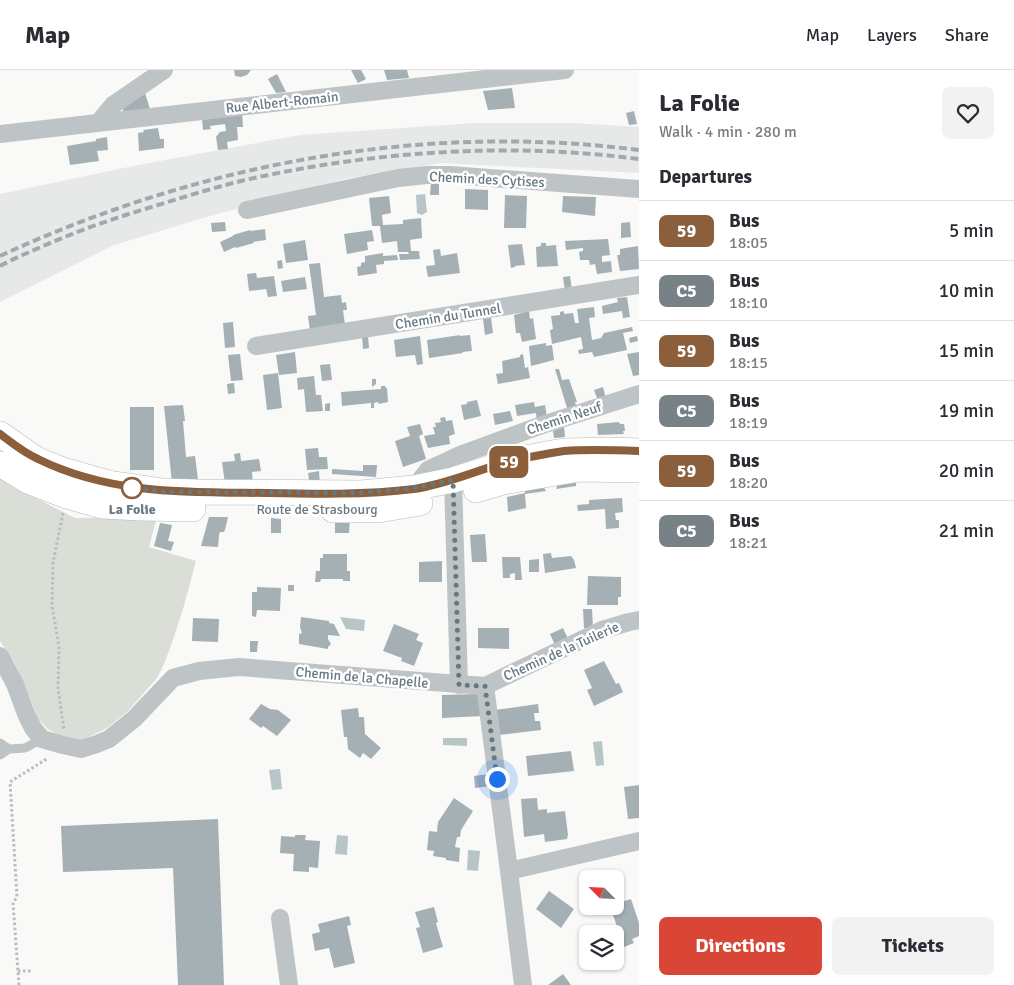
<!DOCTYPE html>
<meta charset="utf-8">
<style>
:root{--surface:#fff;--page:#f2f2f3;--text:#2b2b33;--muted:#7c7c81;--line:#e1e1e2;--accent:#d94636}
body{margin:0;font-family:Signika,sans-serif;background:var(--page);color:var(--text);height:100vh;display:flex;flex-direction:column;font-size:19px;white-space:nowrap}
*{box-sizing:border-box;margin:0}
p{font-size:16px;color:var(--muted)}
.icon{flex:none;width:28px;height:28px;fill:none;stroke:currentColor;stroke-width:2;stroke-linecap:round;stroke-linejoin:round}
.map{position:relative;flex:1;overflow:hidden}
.drawer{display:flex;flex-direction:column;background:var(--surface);width:375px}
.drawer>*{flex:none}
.badge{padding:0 10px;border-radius:8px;font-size:18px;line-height:32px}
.needle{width:32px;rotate:294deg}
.tools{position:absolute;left:579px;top:800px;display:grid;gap:10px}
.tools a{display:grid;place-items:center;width:45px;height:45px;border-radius:8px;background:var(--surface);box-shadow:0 1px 4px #0004;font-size:25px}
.you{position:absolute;width:25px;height:25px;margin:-12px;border:4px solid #fff;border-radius:50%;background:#1a73e8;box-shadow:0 0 0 8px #1a73e833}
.map>.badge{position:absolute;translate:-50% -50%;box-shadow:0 0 0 2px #fff}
h2{padding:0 20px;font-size:19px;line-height:45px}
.round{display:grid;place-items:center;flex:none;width:52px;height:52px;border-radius:8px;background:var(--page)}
.headline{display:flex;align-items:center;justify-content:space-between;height:85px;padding:0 20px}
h1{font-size:24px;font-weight:800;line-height:38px}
.cta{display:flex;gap:10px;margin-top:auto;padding:10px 20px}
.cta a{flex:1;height:58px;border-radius:8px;background:var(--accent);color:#fff;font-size:20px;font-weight:800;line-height:58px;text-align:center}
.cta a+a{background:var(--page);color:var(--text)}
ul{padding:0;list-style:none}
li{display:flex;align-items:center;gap:15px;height:60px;padding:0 20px;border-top:1px solid var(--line)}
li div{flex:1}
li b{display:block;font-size:19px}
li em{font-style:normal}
li .badge{min-width:55px;font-weight:700;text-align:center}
header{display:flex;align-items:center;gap:30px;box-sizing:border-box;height:70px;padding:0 25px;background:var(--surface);border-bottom:1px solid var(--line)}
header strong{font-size:24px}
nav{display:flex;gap:28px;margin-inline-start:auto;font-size:18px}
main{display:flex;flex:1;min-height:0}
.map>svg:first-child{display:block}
.built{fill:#e7e9e8}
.green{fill:#daded6}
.water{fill:#b7c5c7}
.building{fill:#a5b0b4}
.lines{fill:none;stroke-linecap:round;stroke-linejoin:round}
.secondary-casing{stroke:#b3babd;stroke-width:26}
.path{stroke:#b9bdbf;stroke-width:3;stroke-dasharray:2.5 2.5;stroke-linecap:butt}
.lane{stroke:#bec4c6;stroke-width:9}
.street{stroke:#bec4c6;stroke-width:18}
.secondary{stroke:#fff;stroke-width:25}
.rail{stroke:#a0a9ad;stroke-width:4;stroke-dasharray:8 4;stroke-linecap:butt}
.line-casing{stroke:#fff;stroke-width:11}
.line{stroke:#8b5e3c;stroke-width:8}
.walk{stroke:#667880;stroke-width:5;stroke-dasharray:0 9}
.stop-dot{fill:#fff;stroke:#8b5e3c;stroke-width:2.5}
.labels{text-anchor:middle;stroke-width:5;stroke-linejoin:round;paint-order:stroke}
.street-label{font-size:14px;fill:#667880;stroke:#fff}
.stop-label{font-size:14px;font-weight:bold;fill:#667880;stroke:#fff}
</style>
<header>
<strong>Map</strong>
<nav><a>Map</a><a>Layers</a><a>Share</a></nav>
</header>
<main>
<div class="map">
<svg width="639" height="915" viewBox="0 0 639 915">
<rect width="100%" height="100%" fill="#f9f9f7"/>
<path class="built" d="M474,53H574L639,57V103L441,93L345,109L210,146L114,175L0,232V124L138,95L300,65Z"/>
<path class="green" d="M0,406L20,420L75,448L157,447L149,477L196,491L183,539L173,570L164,594L157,608L128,641L107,658L83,670H75L57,664L48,659L38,649L26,618L14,592L0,571Z"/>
<path class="water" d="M425,124L427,142L422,145L417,143L416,125Z
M340,547L365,550L364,561L346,559Z
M443,668H467V676L443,675Z
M602,671L604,695L596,696L593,672Z
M280,699L282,719L272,720L269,700Z
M337,765L348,766L347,785L335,784Z
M468,780L480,781L478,801L467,800Z"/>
<path class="building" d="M234,0H251L247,5L241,7L235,6Z
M351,0H361L366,9L358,13Z
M384,0H407L409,8L387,10Z
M277,4L286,22L276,23L268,9Z
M512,18L515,38L488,40L483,21Z
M145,23L150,39L124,42L122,38Z
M634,41L637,54L629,55L626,43Z
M242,43L243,57H237L238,70L227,72L228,79L218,80L216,67L220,62L226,61L225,54L210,56L211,59L203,60L202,48Z
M158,58L160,69H164V78L139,81L138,63L144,62L143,60Z
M107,67L108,80L97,81L99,91L70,95L67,76L96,71V69Z
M431,112H439V125H430Z
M465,119L488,120V140L465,139Z
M505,125L527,126L526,158H504Z
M389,126L391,143L382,145L383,155L403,154V150L421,148L422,168L410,170L411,181H419L420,189L400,190L399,184H409L408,182H398L397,171L382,173L380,156H372L369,128Z
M563,126L596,127L595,146L562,142Z
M225,152L226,161L212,162L211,153Z
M630,152L631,167L621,168V153Z
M265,159L266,170L253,172L254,173L236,178L235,177L224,182L220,172L233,166V165L250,160V161Z
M372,160L374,171L367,172L368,180L347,184L344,164Z
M608,169L610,185L602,186V192L611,191L612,202L597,204L595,194L590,195L589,190H580L579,182L583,181V178L566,180L565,171Z
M305,170L308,190L286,193L283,174Z
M541,173H546V176L556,175L558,196L537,197L536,177L541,176Z
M522,174L525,195L515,196V197L511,198L508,175Z
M638,176L639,199L620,201L617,185H620V179Z
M440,179L441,186L457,183L460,203L428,207L426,196L435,195L433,180Z
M383,183V186L397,185L398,190L384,191V194L376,195L377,203L358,206L357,197L361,196V193L365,192V186Z
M282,190L283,198L278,199L277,191Z
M320,193L324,227L341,225L342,233L346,232L347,240H343L345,255L310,261L308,246L316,245L309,194Z
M256,203L257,208L274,206L277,226L268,227L266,219L249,221L247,204Z
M570,206L572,221L565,222L563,207Z
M305,207L307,219L283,222L281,211Z
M627,227L630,247L623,248L622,241L603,244L602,236L618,232L617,228Z
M594,237L595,247L589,248L592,270L601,268L604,263L632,257L633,261L623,263L627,280L594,287L592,282L579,284L578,280L583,279L581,267L552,274L550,260L553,259L551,246L560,245V242L564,241V244L573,243L575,253H579L577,239Z
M529,241L530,249L533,248L536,269L522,272L520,263H516L514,245Z
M491,248L493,263L485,265L483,249Z
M233,252L235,277L225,278L223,253Z
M460,265L459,266L470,265L472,281L462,282L463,283L429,288L427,270Z
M368,266L369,278L363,279L362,267Z
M420,266L423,294L417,295L415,285L396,287L394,270Z
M637,266L638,271L630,273L629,268Z
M546,273V276L552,275L554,290L531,296L529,276Z
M295,282L297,303L279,305L276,285Z
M639,282V305L633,306L627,284Z
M240,284L243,310L231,311L228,285Z
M523,284L525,298L528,297L530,308L498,314L496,304L503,303L502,291L520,287V285Z
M330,294L332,310L322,311L320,295Z
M555,299H559L562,310L569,309L577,332H575L577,338L568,341Z
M278,303L282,338L267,340L263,305Z
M314,306L316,325H321L323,341L306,342L304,319L298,320L297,308Z
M372,309H376V314L372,317Z
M234,313L235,323L228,324L227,314Z
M381,316H385L386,318H387L388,332L379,334L378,332L374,333V338H371V333L342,336L341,322L381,319Z
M603,317L606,329L598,331L594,320Z
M477,330L481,346L464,350L461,335L467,334V332Z
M534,332L535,337L545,335L547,348L537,351L536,343L517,346L515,335Z
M330,333V341H325V334Z
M183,335L185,351H183L186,387L195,386L198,410L172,413L164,336Z
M130,337H154V400H130Z
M510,341L513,351L495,355L493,344Z
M445,347L446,351L452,350L455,364L449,366L450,374L428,378L424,366L435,364L433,357H436L435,353L441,352L440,348Z
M619,352L620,354H624L625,361H623L624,364L598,365L597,354Z
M420,354L423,364L419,366L426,389L403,397L395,371L410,366L407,357Z
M564,357L565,367L554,368L553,361Z
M318,378L319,387H327L328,399L307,400L305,379Z
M240,383L241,391L259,389L261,401L252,402L253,415L225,414L222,392L235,391L234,384Z
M363,395H377L376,407L332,404V399L363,401Z
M319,401L320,415L310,416L308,403Z
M576,408V416L556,419L559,410Z
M541,413L546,421L525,424L526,438L508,442L507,427L525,423V416Z
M622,428L623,442L615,443L616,450H619V458L606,459L605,439L578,441L577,435L589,434V430Z
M209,447H228L225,460L224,462H220L219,465L218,477L201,476Z
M271,448L281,449V463H271Z
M335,449H350L349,463H335Z
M160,453L172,455L168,471L174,472L171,481L154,476Z
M485,464L487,492H472L470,465Z
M551,483L552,488L571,486L574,490L576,498L545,503L543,484Z
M323,484H347V501H350V511H343V509H321L320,512H315L316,501H320V488H323Z
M502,487H520L522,510H515V503L510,504V508H503Z
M539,489V502H529V490Z
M442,491V512H419V492Z
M588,506L621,507V527H618V535H587Z
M288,515H294V521H288Z
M257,517L281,518L280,541L257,540L256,547L252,546V522H257Z
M583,539H592L593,558H584Z
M301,547L329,551V553L334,554L340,566L328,565V569L331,574L328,577V579L299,574V564L302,563L300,557Z
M193,548L219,549L218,572L192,571Z
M394,554L419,564L416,570L423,573L414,596L401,591L402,588L383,581Z
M478,558H509V579L478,578Z
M563,558L569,571L556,577L550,564Z
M250,571H258L257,582H250Z
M604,591L616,614L619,613L623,622L594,636L587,620L592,618L584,600Z
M477,624L480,627L483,646L442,648V625Z
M261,634L270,639L278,640L291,650L277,666L263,656L261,658L249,649Z
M538,634L539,643H534L535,651H540L541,660L499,665L495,640Z
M358,638L359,647H364L365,664L381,678L371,689L363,683L360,688L348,679L347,667H344L341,640Z
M571,681L574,701L528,706L526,686Z
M489,704L491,716L475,718L474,706Z
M639,715V748L628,749L624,717Z
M454,728L473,741L461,760L460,767H457L455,777L460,778L459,792L446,790V788L433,786L434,781L427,780L429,761L437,762L438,752Z
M537,728L538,740L547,739V743L565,741L568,765L567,769L545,772L544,764L524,767L521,729Z
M218,749L224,915H178L173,798L63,802L61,756Z
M295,765H306L305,770L320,771L318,798L309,797V802L293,801L294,784L280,783L281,766L295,767Z
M549,821L574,839L561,858L536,839Z
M631,829L639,853V866L632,869L634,873L624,877L610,836H615V834Z
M434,837L438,852L436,853L443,877L423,883L416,858L420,857L415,842Z
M349,846L351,855L347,856L355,893L334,898L329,878L315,881L312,864L320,862L318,854Z
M563,904L571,915H548Z"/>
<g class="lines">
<g class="secondary-casing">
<path id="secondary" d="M0,364L30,385L38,390L63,400L108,413L163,421L197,422L361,423L414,418L453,410L515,390L563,381L612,380L639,381
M0,394L28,411L67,426L102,436L141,438L193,439
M476,420L503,412L580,399L639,400
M333,440H378L420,433"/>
</g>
<path class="path" d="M63,443L53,493L52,535L59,577L58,619L64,660
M18,901H31
M19,915L13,833L17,827L10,712L48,688"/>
<path class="lane" d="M0,673L9,679
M0,685L9,679L25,678L42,669"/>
<path class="street" d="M98,53L113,35L164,0
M0,64L565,0
M247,140L398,108L427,105H450L639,119
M256,276L639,215
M453,410L459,615
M414,418L428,400L460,385L542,355L639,324
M0,586L15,614L26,644L33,658L42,669L63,675L81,679L97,674L109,669L134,649L173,608L199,601L239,597L485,616L509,801L639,771
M485,616L602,560L629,552L639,550
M509,801L523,915
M280,848L289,915"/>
<use href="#secondary" class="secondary"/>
<path class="rail" d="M0,186C199,94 421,52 639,80
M0,196C13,189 27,183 41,177C79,160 118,147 158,135C187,126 216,117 245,110C374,81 508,72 639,89"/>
</g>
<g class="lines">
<g class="line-casing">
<path id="line" d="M0,364C12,373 24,383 38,389C111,425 188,422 267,423C315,424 365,425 414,419C449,414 481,398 515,390C531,387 548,383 564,381C588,379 614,380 639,381"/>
</g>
<use href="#line" class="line"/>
<path class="walk" d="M132,418L130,417L163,422H196L361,423L414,418L453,410L459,615L485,616L497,709"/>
</g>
<circle class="stop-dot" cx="132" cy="418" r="10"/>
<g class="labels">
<g class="street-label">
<text transform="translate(282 32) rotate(-6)" y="5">Rue Albert-Romain</text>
<text transform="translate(487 109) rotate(3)" y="5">Chemin des Cytises</text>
<text transform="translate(448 246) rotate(-9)" y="5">Chemin du Tunnel</text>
<text transform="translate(564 348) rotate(-18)" y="5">Chemin Neuf</text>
<text x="317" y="444">Route de Strasbourg</text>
<text transform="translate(561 581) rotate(-24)" y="5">Chemin de la Tuilerie</text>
<text transform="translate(362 607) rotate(5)" y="5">Chemin de la Chapelle</text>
</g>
<g class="stop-label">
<text x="132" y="444">La Folie</text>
</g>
</g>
</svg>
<div class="tools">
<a><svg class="needle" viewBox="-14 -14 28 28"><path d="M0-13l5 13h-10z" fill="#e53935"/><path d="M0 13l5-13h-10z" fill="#7c7c81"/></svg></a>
<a><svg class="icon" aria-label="layers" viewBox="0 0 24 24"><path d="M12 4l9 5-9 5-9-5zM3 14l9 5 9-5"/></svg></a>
</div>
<div class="you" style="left:497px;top:709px"></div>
<b class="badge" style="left:509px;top:392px;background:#8b5e3c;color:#fff">59</b>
</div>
<section class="drawer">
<div class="headline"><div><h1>La Folie</h1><p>Walk · 4 min · 280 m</p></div><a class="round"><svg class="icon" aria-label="heart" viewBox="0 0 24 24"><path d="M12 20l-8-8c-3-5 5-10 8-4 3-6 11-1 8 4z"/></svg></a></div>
<h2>Departures</h2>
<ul>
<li><span class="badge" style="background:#8b5e3c;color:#fff">59</span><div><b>Bus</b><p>18:05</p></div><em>5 min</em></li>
<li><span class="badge" style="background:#778186;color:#fff">C5</span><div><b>Bus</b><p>18:10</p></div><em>10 min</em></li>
<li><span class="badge" style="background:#8b5e3c;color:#fff">59</span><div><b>Bus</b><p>18:15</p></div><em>15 min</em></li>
<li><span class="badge" style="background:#778186;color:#fff">C5</span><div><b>Bus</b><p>18:19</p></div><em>19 min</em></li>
<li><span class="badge" style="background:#8b5e3c;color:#fff">59</span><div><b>Bus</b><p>18:20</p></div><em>20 min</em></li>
<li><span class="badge" style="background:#778186;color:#fff">C5</span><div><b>Bus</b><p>18:21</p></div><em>21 min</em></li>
</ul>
<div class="cta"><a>Directions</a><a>Tickets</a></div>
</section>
</main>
